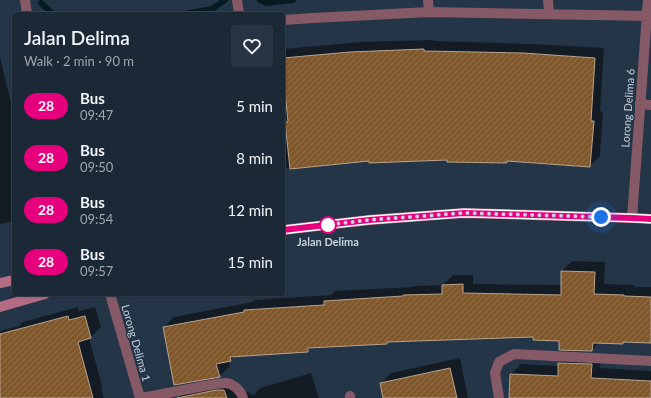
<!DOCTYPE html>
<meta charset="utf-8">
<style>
:root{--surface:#1b2835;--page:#283441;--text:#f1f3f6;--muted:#a0a6ad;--line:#394450}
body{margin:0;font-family:Lato,sans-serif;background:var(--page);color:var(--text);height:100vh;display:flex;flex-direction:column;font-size:15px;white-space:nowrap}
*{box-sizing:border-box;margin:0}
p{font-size:13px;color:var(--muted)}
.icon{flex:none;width:22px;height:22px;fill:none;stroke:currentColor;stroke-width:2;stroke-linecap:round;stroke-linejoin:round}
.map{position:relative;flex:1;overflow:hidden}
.details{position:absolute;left:12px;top:12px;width:273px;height:284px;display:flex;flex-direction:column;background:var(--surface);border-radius:4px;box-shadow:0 1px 3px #0004,0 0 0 1px var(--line)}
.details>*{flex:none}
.badge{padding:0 8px;border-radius:13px;font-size:14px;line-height:26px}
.you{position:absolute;width:20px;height:20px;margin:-10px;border:3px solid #fff;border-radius:50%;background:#1a73e8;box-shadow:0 0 0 6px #1a73e833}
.map>.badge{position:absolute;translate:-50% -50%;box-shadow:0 0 0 2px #fff}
.round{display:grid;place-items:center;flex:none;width:42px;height:42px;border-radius:4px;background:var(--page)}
.summary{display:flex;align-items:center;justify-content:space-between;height:68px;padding:0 12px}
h1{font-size:19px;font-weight:600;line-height:30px}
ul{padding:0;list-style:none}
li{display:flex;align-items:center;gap:12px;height:52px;padding:0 12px}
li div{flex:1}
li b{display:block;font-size:15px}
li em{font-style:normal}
li .badge{min-width:44px;font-weight:700;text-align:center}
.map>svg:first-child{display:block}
.shadow{fill:#0007}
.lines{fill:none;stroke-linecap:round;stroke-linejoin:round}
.stream{stroke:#041c21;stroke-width:6}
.building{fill:url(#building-hatch);stroke:#b9a38d}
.lane{stroke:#865967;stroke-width:10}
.street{stroke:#865967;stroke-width:10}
.secondary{stroke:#b36c83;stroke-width:10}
.line-casing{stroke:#fff;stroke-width:9}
.line{stroke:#e6007e;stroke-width:6}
.walk{stroke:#c8d2de;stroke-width:4;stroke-dasharray:0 7.2}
.stop-dot{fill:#fff;stroke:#e6007e;stroke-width:2}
.labels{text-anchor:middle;stroke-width:3;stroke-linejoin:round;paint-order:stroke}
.street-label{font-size:11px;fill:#c8d2de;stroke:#243547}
.stop-label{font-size:11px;font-weight:bold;fill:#c8d2de;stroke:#243547}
</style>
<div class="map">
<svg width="651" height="398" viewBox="0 0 651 398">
<defs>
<pattern id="building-hatch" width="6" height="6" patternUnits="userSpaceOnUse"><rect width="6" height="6" fill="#80582d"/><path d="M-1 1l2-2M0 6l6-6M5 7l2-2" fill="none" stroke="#906f4b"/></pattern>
</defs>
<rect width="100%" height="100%" fill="#243547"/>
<path class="shadow" d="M433,40V41L533,44L604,48L600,111L603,112L600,156L590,166L508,160L506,162L448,159L370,160L283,168V49L361,42Z
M0,57L12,107H14V221L0,224Z
M572,261L605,262L604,284L634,285V287H651V341H624L622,343L600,342L592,350L560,340L534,336L388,341L387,343L312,347L307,351L235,356L230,360L228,361L230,366L220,376L175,384L164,327L174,317L253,302L255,300L331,295L335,291L413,287L414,286L443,285L453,275H473V284L562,285V271Z
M78,307L79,311L95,307L101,327L91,337L89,338L102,386L101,387L104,398H0V331L19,326L23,322Z
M569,353L601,355L600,368L651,371V398H510L511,374L521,364L559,366V363Z
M460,358L468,398H384L381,383L391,373Z
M311,373L319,398H178L188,388L234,380L238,395L248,392L252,395H254L260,388Z"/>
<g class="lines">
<path class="stream" d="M260,0L266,3L293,0
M41,3L53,14
M185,14L212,9L225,0"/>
</g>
<path class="building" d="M424,49V51L523,53L595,58L591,121H594L590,167L507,161V163L447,162V160L369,163V161L290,169L285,122H288L283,70V58L350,52Z
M561,271L595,272L594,294L624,295V296L651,297V343L623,342V344L593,343L592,351L559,350V341L533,340V337L387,342V344L308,348V352L230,357L231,361L216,364L220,377L174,385L163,327L244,312V310L324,305V301L403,296V295L442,294V285L463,284V293L561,295Z
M68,316L69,320L85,316L91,338L78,342L93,398H0V334Z
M558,363L592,364L591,378L651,381V398H509L510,374L558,376Z
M450,368L457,398H383L380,383Z
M216,390H224L227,398H177Z"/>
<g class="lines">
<path class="lane" d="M548,0L549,14
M640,104L651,105
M142,398L215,384C218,384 222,383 226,383C234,384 241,391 243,398
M499,398L495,373L499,362L514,354L651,361"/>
<path class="street" d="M25,0L27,14
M237,0L239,14
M428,0L429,12
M283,20L313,18L429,12L651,16
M632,218L648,0
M110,294L140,398
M350,396V398"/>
<path class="secondary" d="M283,230L369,220L464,213L632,218L651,219
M0,283L14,280
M0,307L45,294"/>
</g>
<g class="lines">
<g class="line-casing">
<path id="line" d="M283,230L369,220L464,213L632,218L651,219"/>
</g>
<use href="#line" class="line"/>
<path class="walk" d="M328,225H326L369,220L464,213L601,217"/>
</g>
<circle class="stop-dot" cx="328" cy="225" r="8"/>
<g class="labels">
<g class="street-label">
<text transform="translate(628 108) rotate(-86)" y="4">Lorong Delima 6</text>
<text transform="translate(136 343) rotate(74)" y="4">Lorong Delima 1</text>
</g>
<g class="stop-label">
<text x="328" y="246">Jalan Delima</text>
</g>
</g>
</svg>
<div class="you" style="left:601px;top:217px"></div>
<section class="details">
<div class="summary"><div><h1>Jalan Delima</h1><p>Walk · 2 min · 90 m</p></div><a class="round"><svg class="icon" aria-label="heart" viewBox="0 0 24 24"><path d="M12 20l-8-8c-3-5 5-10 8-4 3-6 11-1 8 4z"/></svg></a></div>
<ul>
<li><span class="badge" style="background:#e6007e;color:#fff">28</span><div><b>Bus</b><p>09:47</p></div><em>5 min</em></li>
<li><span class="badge" style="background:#e6007e;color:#fff">28</span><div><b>Bus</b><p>09:50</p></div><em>8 min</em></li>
<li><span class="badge" style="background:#e6007e;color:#fff">28</span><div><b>Bus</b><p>09:54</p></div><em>12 min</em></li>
<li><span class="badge" style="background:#e6007e;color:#fff">28</span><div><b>Bus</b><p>09:57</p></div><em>15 min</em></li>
</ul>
</section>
</div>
